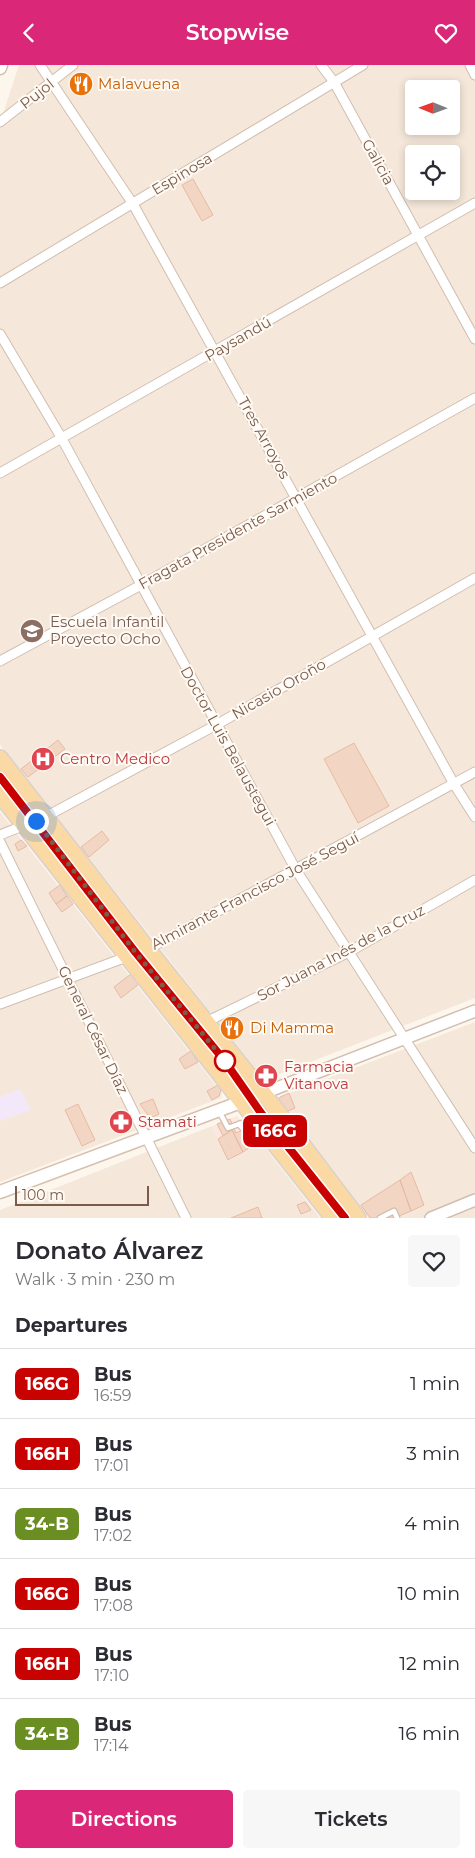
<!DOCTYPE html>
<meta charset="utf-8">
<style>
:root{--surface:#fff;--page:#f7f7f7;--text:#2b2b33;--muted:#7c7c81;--line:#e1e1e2;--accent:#db2777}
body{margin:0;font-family:Montserrat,sans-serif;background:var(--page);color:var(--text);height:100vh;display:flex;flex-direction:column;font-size:19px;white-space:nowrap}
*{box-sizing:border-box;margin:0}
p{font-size:16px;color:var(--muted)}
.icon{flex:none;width:28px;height:28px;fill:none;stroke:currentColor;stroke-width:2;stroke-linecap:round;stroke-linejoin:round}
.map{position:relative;height:1153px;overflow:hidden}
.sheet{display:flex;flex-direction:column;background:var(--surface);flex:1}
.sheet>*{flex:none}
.badge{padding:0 10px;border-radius:8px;font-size:18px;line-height:32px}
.needle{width:32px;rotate:271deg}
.controls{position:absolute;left:405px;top:15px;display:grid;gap:10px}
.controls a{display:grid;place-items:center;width:55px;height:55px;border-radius:5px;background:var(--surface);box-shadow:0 2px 8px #0003;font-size:25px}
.scale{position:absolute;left:15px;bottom:12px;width:134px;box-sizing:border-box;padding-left:5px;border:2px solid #7a5c4d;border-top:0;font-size:14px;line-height:18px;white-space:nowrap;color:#7a5c4d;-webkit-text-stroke:4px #fffaf3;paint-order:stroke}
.you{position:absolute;width:25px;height:25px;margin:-12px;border:4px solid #fff;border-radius:50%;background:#1a73e8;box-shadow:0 0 0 8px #1a73e833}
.map>.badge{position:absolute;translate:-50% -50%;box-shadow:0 0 0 2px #fff}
h2{padding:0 15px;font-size:19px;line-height:45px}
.round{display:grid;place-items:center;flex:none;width:52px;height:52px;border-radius:5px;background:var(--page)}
.headline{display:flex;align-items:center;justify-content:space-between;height:85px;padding:0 15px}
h1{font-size:24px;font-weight:600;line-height:38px}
.primary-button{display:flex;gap:10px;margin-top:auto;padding:10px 15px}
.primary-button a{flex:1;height:58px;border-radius:5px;background:var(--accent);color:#fff;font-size:20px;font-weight:600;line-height:58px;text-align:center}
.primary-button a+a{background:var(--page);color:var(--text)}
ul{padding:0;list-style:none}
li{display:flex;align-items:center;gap:15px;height:70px;padding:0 15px;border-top:1px solid var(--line)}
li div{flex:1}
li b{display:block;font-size:19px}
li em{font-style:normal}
li .badge{min-width:55px;font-weight:700;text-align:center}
header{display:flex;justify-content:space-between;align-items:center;height:65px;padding:0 15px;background:var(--accent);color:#fff;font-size:22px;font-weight:600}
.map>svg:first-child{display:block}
.residential{fill:#f5e8da;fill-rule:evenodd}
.commercial{fill:#fde8e0}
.education{fill:#f3e8fa}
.building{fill:#f3d5c3;stroke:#e6bba3}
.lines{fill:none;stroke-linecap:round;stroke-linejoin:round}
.service-casing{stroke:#d1beb0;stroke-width:7}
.minor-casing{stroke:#d1beb0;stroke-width:11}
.tertiary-casing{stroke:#d1beb0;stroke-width:14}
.secondary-casing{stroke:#d6c0b0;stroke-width:15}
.primary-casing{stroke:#dad1cd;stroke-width:18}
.service{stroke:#fff;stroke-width:4.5}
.minor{stroke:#fff;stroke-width:9}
.tertiary{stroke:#fff;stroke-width:11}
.secondary{stroke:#fff;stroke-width:12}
.primary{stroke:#fbd9a5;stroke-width:15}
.line-casing{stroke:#fff;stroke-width:11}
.line{stroke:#c70201;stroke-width:8}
.walk{stroke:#7a5c4d;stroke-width:5;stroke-dasharray:0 9}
.stop-dot{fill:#fff;stroke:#c70201;stroke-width:2.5}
.labels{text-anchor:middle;stroke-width:4;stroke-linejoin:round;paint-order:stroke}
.food-label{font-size:15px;fill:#c56008;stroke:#fffaf3;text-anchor:start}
.street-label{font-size:15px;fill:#7a5c4d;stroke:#fffaf3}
.education-label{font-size:15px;fill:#785e54;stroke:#fffaf3;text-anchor:start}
.health-label{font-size:15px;fill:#be3a42;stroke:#fffaf3;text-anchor:start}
</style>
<header><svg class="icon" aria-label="back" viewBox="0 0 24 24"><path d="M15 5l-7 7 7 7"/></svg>Stopwise<svg class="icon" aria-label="heart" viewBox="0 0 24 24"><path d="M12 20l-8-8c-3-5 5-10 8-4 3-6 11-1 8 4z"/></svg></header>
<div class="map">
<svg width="475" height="1153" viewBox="0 0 475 1153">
<rect width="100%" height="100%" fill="#fdf6ec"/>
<path class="residential" d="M19,0H475V933L264,1015L0,680V58ZM414,24H451V61H414ZM414,89H451V126H414Z
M0,747L222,1028L221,1033L0,1117Z
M475,957V1153H369L279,1032Z
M212,1061L229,1096L260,1076L320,1153H0V1145Z"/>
<path class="commercial" d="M237,1051L260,1076L228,1095L212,1061Z"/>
<path class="education" d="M20,1024L31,1045L0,1056V1032Z"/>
<path class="building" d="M193,114L213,150L202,156L182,120Z
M58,675L65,684L28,712L21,704Z
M354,678L389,741L358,758L324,694Z
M102,766L109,775L89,792L81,782Z
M21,775L27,781L18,786L15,779Z
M60,820L67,831L56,839L49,828Z
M67,831L73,839L62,847L56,839Z
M131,909L139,919L121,933L114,922Z
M191,986L198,997L185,1004L179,994Z
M218,1020L221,1025L219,1031L212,1035L207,1026Z
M289,1028L295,1043L288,1046L278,1035L280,1032Z
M153,1034L159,1049L153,1052L148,1050L140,1039Z
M78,1039L95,1075L82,1081L65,1045Z
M230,1054L236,1068L249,1062L254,1074L246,1078L249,1083L243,1087L232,1065L223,1071L217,1059Z
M232,1065L243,1087L228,1095L218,1074Z
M411,1107L424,1140L411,1146L400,1115Z
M400,1115L411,1146L394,1153H370L361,1140Z
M305,1137L311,1145L301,1149L297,1140Z
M258,1142L262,1153H231Z"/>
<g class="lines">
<g class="service-casing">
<path id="service" d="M0,712L136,888L242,1017L261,1048L346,1153
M219,1046L228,1063L253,1054
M239,1059L249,1071L261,1067
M380,1153L394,1146L397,1153"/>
</g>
<g class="minor-casing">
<path id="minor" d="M40,0L133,139L454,719L475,752
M321,0L334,17L475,274
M470,0L475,10
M0,57L73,0
M0,218L363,0
M0,269L61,372L296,805L475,1083
M0,408L475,138
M0,596L141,520L475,333
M0,770L47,751L216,660L475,513
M0,777L186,1153
M0,939L148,884L475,707
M206,957L349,887L475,815"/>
</g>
<g class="tertiary-casing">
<path id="tertiary" d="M241,1037L475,946
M431,1153L475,1135"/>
</g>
<g class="secondary-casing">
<path id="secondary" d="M0,3L1,0
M0,1127L241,1037"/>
</g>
<g class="primary-casing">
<path id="primary" d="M0,693L148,884L272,1039L358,1153
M0,730L333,1153"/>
</g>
<use href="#service" class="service"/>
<use href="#minor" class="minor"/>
<use href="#tertiary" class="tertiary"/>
<use href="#secondary" class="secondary"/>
<use href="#primary" class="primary"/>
</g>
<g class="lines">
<g class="line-casing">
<path id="line" d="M0,712L136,888L224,995L261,1048L345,1153"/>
</g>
<use href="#line" class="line"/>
<path class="walk" d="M36,756L136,888L225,996"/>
</g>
<defs>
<g id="restaurant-disc" transform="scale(1.25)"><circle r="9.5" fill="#e8710a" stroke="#fffaf3"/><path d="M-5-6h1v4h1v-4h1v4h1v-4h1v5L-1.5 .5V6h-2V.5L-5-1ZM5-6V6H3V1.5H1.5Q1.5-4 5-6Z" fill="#fff"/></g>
<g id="school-disc" transform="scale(1.25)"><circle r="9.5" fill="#8d6e63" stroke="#fffaf3"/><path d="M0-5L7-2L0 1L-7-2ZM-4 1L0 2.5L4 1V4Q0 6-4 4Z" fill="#fff"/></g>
<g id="hospital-disc" transform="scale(1.25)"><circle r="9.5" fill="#e0444e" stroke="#fffaf3"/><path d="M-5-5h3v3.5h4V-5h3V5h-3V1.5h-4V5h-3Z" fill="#fff"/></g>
<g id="pharmacy-disc" transform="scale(1.25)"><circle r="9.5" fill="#e0444e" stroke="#fffaf3"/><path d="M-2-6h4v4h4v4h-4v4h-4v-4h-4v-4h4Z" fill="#fff"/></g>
</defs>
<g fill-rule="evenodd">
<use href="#restaurant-disc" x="81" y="19"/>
<use href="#school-disc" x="32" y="566"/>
<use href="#hospital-disc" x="43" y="694"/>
<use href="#restaurant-disc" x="232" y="963"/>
<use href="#pharmacy-disc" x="266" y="1011"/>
<use href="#pharmacy-disc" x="121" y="1057"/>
</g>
<circle class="stop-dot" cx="225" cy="996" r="10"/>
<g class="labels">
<g class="food-label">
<text x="98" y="24">Malavuena</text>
<text x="250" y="968">Di Mamma</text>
</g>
<g class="street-label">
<text transform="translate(37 29) rotate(-38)" y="5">Pujol</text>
<text transform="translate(378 97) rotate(61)" y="5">Galicia</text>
<text transform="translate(182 109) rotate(-31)" y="5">Espinosa</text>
<text transform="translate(238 274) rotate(-30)" y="5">Paysandú</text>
<text transform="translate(264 373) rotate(61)" y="5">Tres Arroyos</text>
<text transform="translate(238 466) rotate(-29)" y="5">Fragata Presidente Sarmiento</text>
<text transform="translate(279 624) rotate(-30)" y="5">Nicasio Oroño</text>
<text transform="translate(228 681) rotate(61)" y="5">Doctor Luis Belaustegui</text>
<text transform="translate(255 826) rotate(-28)" y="5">Almirante Francisco José Seguí</text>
<text transform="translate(341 888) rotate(-28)" y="5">Sor Juana Inés de la Cruz</text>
<text transform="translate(93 965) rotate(64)" y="5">General César Díaz</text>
</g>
<g class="education-label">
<text x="50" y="562">Escuela Infantil<tspan x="50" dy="17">Proyecto Ocho</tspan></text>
</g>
<g class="health-label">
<text x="60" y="699">Centro Medico</text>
<text x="284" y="1007">Farmacia<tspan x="284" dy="17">Vitanova</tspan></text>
<text x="138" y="1062">Stamati</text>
</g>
</g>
</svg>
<div class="controls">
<a><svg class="needle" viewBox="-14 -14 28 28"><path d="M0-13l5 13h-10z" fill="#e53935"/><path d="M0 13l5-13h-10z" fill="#7c7c81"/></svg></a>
<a><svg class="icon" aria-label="locate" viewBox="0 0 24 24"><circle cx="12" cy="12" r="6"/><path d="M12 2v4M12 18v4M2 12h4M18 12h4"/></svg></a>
</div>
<div class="scale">100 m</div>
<div class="you" style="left:36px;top:756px"></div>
<b class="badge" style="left:275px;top:1066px;background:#c70201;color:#fff">166G</b>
</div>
<section class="sheet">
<div class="headline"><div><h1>Donato Álvarez</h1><p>Walk · 3 min · 230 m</p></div><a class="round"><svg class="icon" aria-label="heart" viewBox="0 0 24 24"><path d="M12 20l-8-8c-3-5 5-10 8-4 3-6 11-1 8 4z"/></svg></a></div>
<h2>Departures</h2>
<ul>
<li><span class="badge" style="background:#c70201;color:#fff">166G</span><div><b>Bus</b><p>16:59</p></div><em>1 min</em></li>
<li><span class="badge" style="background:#c70201;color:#fff">166H</span><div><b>Bus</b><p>17:01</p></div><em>3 min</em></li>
<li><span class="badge" style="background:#6b8e23;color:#fff">34-B</span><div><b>Bus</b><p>17:02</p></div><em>4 min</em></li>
<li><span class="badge" style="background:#c70201;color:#fff">166G</span><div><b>Bus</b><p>17:08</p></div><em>10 min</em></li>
<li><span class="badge" style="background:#c70201;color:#fff">166H</span><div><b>Bus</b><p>17:10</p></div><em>12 min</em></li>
<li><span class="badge" style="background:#6b8e23;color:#fff">34-B</span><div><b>Bus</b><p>17:14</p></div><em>16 min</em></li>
</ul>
<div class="primary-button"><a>Directions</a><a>Tickets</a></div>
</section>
